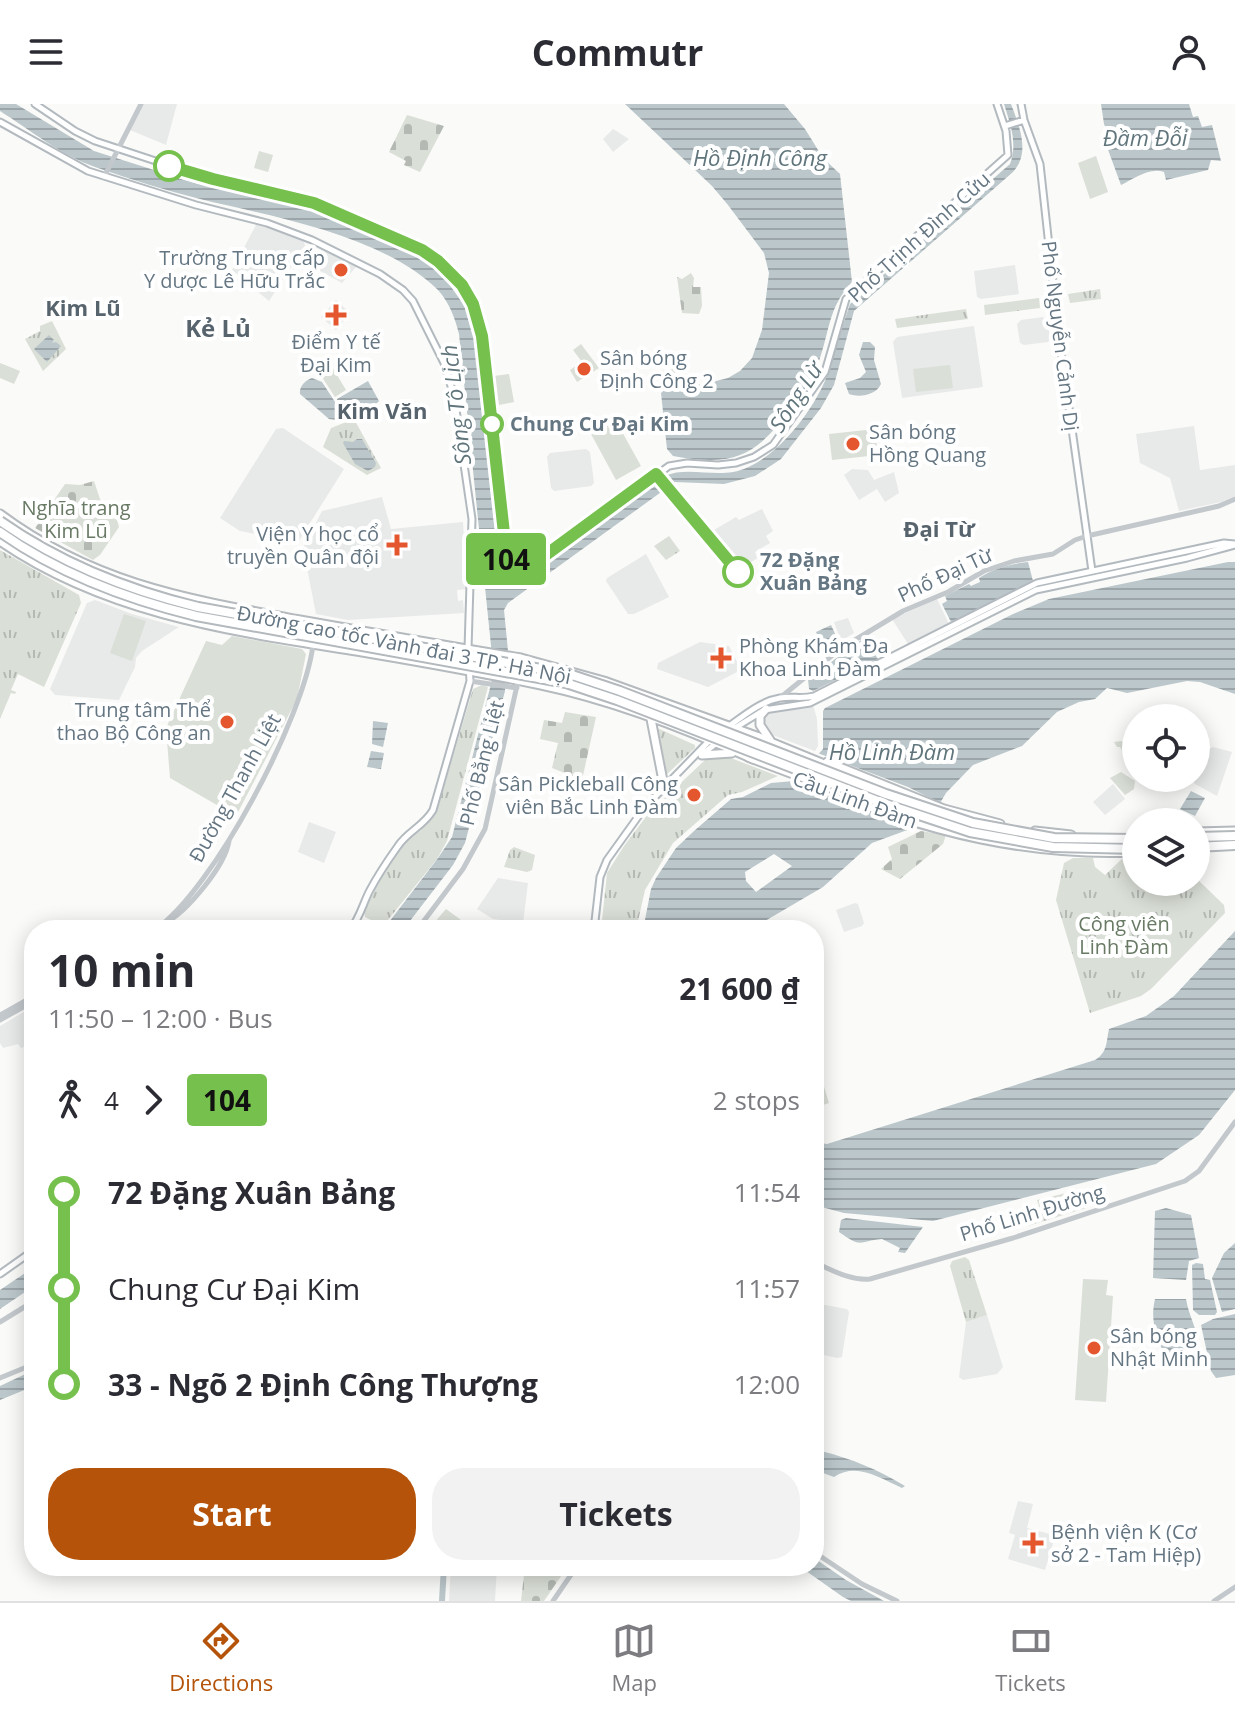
<!DOCTYPE html>
<meta charset="utf-8">
<style>
:root{--surface:#fff;--page:#f2f2f3;--text:#2b2b33;--muted:#7c7c81;--line:#e1e1e2;--accent:#b45309}
body{margin:0;font-family:"Open Sans",sans-serif;background:var(--page);color:var(--text);height:100vh;display:flex;flex-direction:column;font-size:30px;white-space:nowrap}
*{box-sizing:border-box;margin:0}
p{font-size:26px;color:var(--muted)}
.icon{flex:none;width:44px;height:44px;fill:none;stroke:currentColor;stroke-width:2;stroke-linecap:round;stroke-linejoin:round}
.map{position:relative;flex:1;overflow:hidden}
.drawer{position:absolute;left:24px;top:816px;width:800px;height:656px;display:flex;flex-direction:column;background:var(--surface);border-radius:32px;box-shadow:0 4px 20px #0003}
.drawer>*{flex:none}
.badge{padding:0 16px;border-radius:6px;font-size:28px;line-height:52px}
.tools{position:absolute;left:1122px;top:600px;display:grid;gap:16px}
.tools a{display:grid;place-items:center;width:88px;height:88px;border-radius:50%;background:var(--surface);box-shadow:0 4px 20px #0003;font-size:40px}
.map>.badge{position:absolute;translate:-50% -50%;box-shadow:0 0 0 4px #fff}
.legs{display:flex;align-items:center;gap:12px;height:88px;padding:0 24px;font-size:26px}
.legs p{margin-inline-start:auto}
.headline{display:flex;align-items:center;justify-content:space-between;height:136px;padding:0 24px}
h1{font-size:44px;font-weight:700;line-height:60px}
.button{display:flex;gap:16px;margin-top:auto;padding:16px 24px}
.button a{flex:1;height:92px;border-radius:32px;background:var(--accent);color:#fff;font-size:32px;font-weight:700;line-height:92px;text-align:center}
.button a+a{background:var(--page);color:var(--text)}
ul{padding:0 24px;list-style:none}
li{display:flex;align-items:center;gap:28px;height:96px;font-size:30px}
li i{display:grid;place-items:center;width:12px;height:100%;margin:0 10px;background:currentColor}
li i::after{content:'';width:20px;height:20px;margin:-10px;border:6px solid;border-radius:50%;background:var(--surface)}
li p{margin-inline-start:auto}
li:first-child i{background:linear-gradient(#0000 50%,currentColor 0)}
li:last-child i{background:linear-gradient(currentColor 50%,#0000 0)}
header{display:flex;justify-content:space-between;align-items:center;height:104px;padding:0 24px;background:var(--surface);font-size:36px;font-weight:700}
.tab-bar{display:flex;justify-content:space-around;align-items:center;height:112px;border-top:2px solid var(--line);background:var(--surface);font-size:22px;color:var(--muted)}
.tab-bar a{display:grid;justify-items:center;gap:4px}
.tab-bar .active{color:var(--accent)}
.map>svg:first-child{display:block}
.built{fill:#e8e9e9}
.grass{fill:url(#grass-tufts)}
.cemetery{fill:url(#cemetery-stones)}
.pitch{fill:#dadfd7}
.water{fill:url(#water-rules);fill-rule:evenodd}
.pier{fill:#fafaf8}
.lines{fill:none;stroke-linecap:round;stroke-linejoin:round}
.canal{stroke:#bbc7cb;stroke-width:4}
.river{stroke:#bbc7cb;stroke-width:6}
.secondary-casing{stroke:#b3babf;stroke-width:9}
.primary-casing{stroke:#b5babe;stroke-width:11}
.motorway-casing{stroke:#b4b9bd;stroke-width:12}
.tertiary{stroke:#c3c8cc;stroke-width:5}
.secondary{stroke:#fff;stroke-width:5}
.primary{stroke:#fff;stroke-width:7}
.motorway{stroke:#fff;stroke-width:8}
.motorway-bridge-casing{stroke:#b4b9bd;stroke-width:12;stroke-linecap:butt}
.motorway-bridge{stroke:#fff;stroke-width:8}
.line-1-casing{stroke:#fff;stroke-width:18}
.line-1{stroke:#76c04d;stroke-width:12}
.stop-1-dot{fill:#fff;stroke:#76c04d;stroke-width:4}
.poi-dot{fill:#e4572e;stroke:#fff;stroke-width:3}
.labels{text-anchor:middle;stroke-width:8;stroke-linejoin:round;paint-order:stroke}
.street-label{font-size:20px;fill:#657683;stroke:#fff}
.poi-label{font-size:20px;fill:#657683;stroke:#fff;text-anchor:start}
.stop-label{font-size:20px;font-weight:bold;fill:#657683;stroke:#fff;text-anchor:start}
.park-label{font-size:20px;fill:#687a64;stroke:#fff}
.water-label{font-size:22px;font-style:italic;fill:#60757c;stroke:#fff}
.neighbourhood-label{font-size:22px;font-weight:bold;fill:#57646e;stroke:#fff}
.quarter-label{font-size:24px;font-weight:bold;fill:#57646e;stroke:#fff}
</style>
<header><svg class="icon" aria-label="menu" viewBox="0 0 24 24"><path d="M4 6h16M4 12h16M4 18h16"/></svg>Commutr<svg class="icon" aria-label="person" viewBox="0 0 24 24"><circle cx="12" cy="8" r="4"/><path d="M4 21q1-7 8-7t8 7"/></svg></header>
<div class="map">
<svg width="1235" height="1497" viewBox="0 0 1235 1497">
<defs>
<pattern id="grass-tufts" width="24" height="20" patternUnits="userSpaceOnUse" patternTransform="scale(2)"><rect width="24" height="20" fill="#dadfd7"/><path d="M3 7l-1-3M5 7V3M7 7l1-3M15 17l-1-3M17 17v-4M19 17l1-3" fill="none" stroke="#b4b9b4"/></pattern>
<pattern id="cemetery-stones" width="16" height="16" patternUnits="userSpaceOnUse" patternTransform="scale(2)"><rect width="16" height="16" fill="#dadfd7"/><path d="M2 7V4a2 2 0 0 1 4 0v3zM10 15v-3a2 2 0 0 1 4 0v3z" fill="#b4b9b4"/></pattern>
<pattern id="water-rules" width="6" height="5" patternUnits="userSpaceOnUse" patternTransform="scale(2)"><rect width="6" height="5" fill="#bbc7cb"/><path d="M0 2.5h6" fill="none" stroke="#9ca6aa"/></pattern>
</defs>
<rect width="100%" height="100%" fill="#fafaf8"/>
<path class="built" d="M143,0H177L166,41L130,26Z
M613,25L629,35L613,48L603,35Z
M257,119L304,138L305,142L269,197L232,166Z
M321,145L356,163L342,179L311,162Z
M1015,161L1019,190L981,195L977,193L974,167Z
M336,196L350,209L336,226L321,213Z
M1043,213L1048,217L1050,235L1048,238L1024,241L1020,239L1017,220L1021,216Z
M974,222L983,283L902,294L893,238L897,233Z
M1194,322L1200,366L1235,361V392L1221,398L1179,407L1170,374L1140,359L1136,330Z
M283,324L344,365L298,438L240,427L220,414L276,325Z
M586,345L590,348L594,379L591,382L554,387L551,384L547,353L550,349Z
M852,365L868,366L874,376L894,368L899,389L885,398L877,385L859,396L844,371Z
M382,393L391,425L463,418L467,485L457,486L458,497L463,496L464,509L348,516L316,510L303,444L322,407Z
M762,405L773,427L766,432L770,439L755,448L758,454L749,459L746,454L737,461L709,429L736,413L739,416Z
M646,450L669,493L634,510H628L606,477L607,474Z
M937,495L949,520L908,540L892,515Z
M95,496L132,510L179,523L142,547L136,554L135,563L119,596L55,591L50,585L87,499Z
M848,514L854,529L841,537L834,518Z
M700,538L729,542L741,566L708,583L657,565L658,559Z
M813,601L817,615L818,642L815,647L770,630L763,619L766,609Z
M1213,643L1232,648L1217,692L1195,680L1193,677L1206,646Z
M1113,680L1125,695L1105,711L1093,698Z
M309,718L336,728L324,759L298,748Z
M498,774L528,779L523,819L493,815L477,805Z
M855,799L858,800L864,819L862,822L844,828L836,806Z
M34,902V942L33,940L21,944L18,940L3,944L0,939V922Z
M814,1199L847,1205L849,1208L842,1253L837,1254L814,1249Z
M987,1211L1003,1263L997,1270L963,1276L959,1273L966,1218Z
M1018,1397L1033,1400L1027,1424L1050,1430L1052,1424L1057,1426L1045,1466L1008,1455L1015,1431L1009,1429Z
M451,1462H497L495,1497H449Z"/>
<path class="grass" d="M1100,185L1101,195L1070,199L1068,190Z
M1039,194L1040,204L985,211L984,201Z
M966,205L968,215L897,224L895,215Z
M52,217L66,245L43,267L25,235L40,227V222Z
M354,315L381,364L367,371L323,343L331,324Z
M669,432L680,447L666,456L654,442Z
M0,446L79,491L81,499L44,583L18,570L11,586L16,588L15,590L11,589L0,615Z
M482,581L488,583L447,737L437,755L383,822L365,813L364,807L381,774L406,735L420,727L438,703L473,585Z
M655,623L695,641V644L666,671Z
M1122,637L1124,641L1136,639V657H1129L1120,643H1117L1114,638Z
M728,653L778,672L742,688L728,691L673,739L645,786L636,826H601L607,769L624,742L648,710L705,656Z
M1121,668L1135,677L1134,685L1125,691L1110,674Z
M514,743L535,751L532,766L527,768L504,763L510,746Z
M1125,752H1136V778H1196V774L1224,801L1225,809L1151,885L1141,892L1090,909L1056,796L1064,759L1073,754H1093L1095,763L1105,771Z
M814,950L829,999L814,1004Z
M965,1153L969,1156L987,1211L966,1218L950,1162L952,1157Z"/>
<path class="cemetery" d="M407,11L444,22L420,68L404,61L406,57L389,48Z
M691,169L694,174L693,183H701L702,202L699,210L682,209L677,173L682,175Z
M94,377L104,407L117,416L119,423L100,451L93,456L35,424L65,380L80,381Z
M565,608L596,613L582,676L552,664L558,639L540,635L544,616L562,619Z
M921,727L946,731L943,740L900,775L881,765L892,755L888,743Z
M1079,1086L1086,1104L1028,1122L1023,1108L1039,1102L1037,1096Z
M525,1462H568L544,1497H521Z"/>
<path class="pitch" d="M259,47L273,51L268,68L254,64Z
M1096,52L1108,88L1090,95L1078,59Z
M581,240L599,264L577,278L570,266L582,258L573,246Z
M682,258L685,274L664,277L662,267L672,265L671,260Z
M0,259L20,267L14,280L0,274Z
M950,261L953,284L916,288L913,265Z
M332,263L346,286L335,293L320,270Z
M509,270L514,298L499,301L494,272Z
M616,317L641,362L616,376L591,330Z
M875,325L878,351L832,356L829,330Z
M124,510L146,517L132,557L110,549Z
M232,532L302,545L306,550L297,595L236,712L170,674L166,624L206,537L222,541Z
M701,679L707,699L686,704L681,684Z
M446,805L461,816L453,826H443L434,819Z
M1083,815L1089,831L1071,837L1066,821Z
M1083,1175L1108,1176L1106,1191L1113,1192L1106,1298L1075,1296Z"/>
<path class="water" d="M0,0H16L94,47L195,79L302,103L380,134L424,157L444,173L464,201L473,224L501,481L507,485L665,372C685,363 711,372 733,368C778,360 827,291 833,251L850,200L1010,60C1018,40 1010,19 1004,0H1011C1019,22 1031,48 1013,68L854,207L834,281L821,304L781,355L755,372L724,380L675,378L508,499L504,506L508,547L505,587L465,739L453,761L403,826H383L438,754L452,733L492,576L493,561L459,230C455,214 449,198 438,186C382,131 274,113 200,95C165,86 129,75 95,63C61,51 30,26 0,7Z
M625,0H784L805,25L823,54L840,70L852,178C828,204 830,226 819,257C813,275 801,290 790,305C756,353 732,363 673,352L667,345L661,289L667,284L704,280L728,274L740,267L752,254L762,226L769,169L764,149L728,101L712,82Z
M1101,0H1189L1193,13L1198,12L1202,23L1212,21L1221,57L1211,56L1208,66L1166,76L1164,68C1149,63 1134,75 1121,81L1107,43L1111,37L1104,20Z
M49,231L54,236L52,239L56,238L61,242L47,258L34,245Z
M863,238H870L875,243L874,256L881,280C876,291 860,294 849,290L845,279L860,274L866,268L859,251Z
M312,274L322,278L337,301V295L368,277L379,297L373,303L352,310L343,306L337,316L329,315L300,290C299,283 305,276 312,274Z
M357,335H362L376,359L375,363L368,367L355,360L343,339L344,337L353,338Z
M1028,458L1033,477L951,518L942,500L947,497L945,492L969,480L971,482L980,478L979,474C994,464 1010,460 1028,458Z
M1228,458H1235V590L1200,578L1187,577L1127,589L1107,584L1095,595L1079,598L1057,608L1022,642L973,661L946,689L929,718L872,739L823,783L760,820L755,826H643L651,785L656,774L676,744L694,727L731,695L743,693L771,679L794,677L823,645V607L825,604L1013,510L1049,495ZM774,750L792,762L756,788L746,777L745,768Z
M831,521L838,536L822,543L816,528Z
M864,534L878,555L813,587L809,585L808,575Z
M373,617L388,619L383,643L372,640Z
M371,647L384,649L381,665L367,663Z
M1191,687L1205,694L1195,712L1180,705Z
M1235,827V986L1199,1031L1156,1060L933,1117L844,1109L814,1101L817,1090L814,1087V1038L827,1040L1095,956C1108,948 1106,938 1109,925L1146,912L1174,892Z
M1166,1104L1191,1111L1199,1154L1189,1157L1186,1176L1153,1174L1155,1107Z
M846,1114L923,1123L905,1149L898,1148L900,1144L882,1135C858,1137 863,1145 839,1128L841,1116Z
M1235,1139V1205L1222,1208L1212,1174L1224,1149Z
M1196,1159L1203,1160L1205,1175L1210,1176L1217,1208L1215,1211H1199L1193,1206L1192,1161Z
M34,1163V1182L0,1205V1186Z
M1155,1195H1186C1189,1213 1198,1226 1199,1244L1188,1249L1164,1250C1156,1231 1150,1216 1155,1195Z
M1235,1210V1271L1216,1274L1211,1267L1201,1221L1213,1215Z
M34,1266V1282L0,1296V1282Z
M821,1347C852,1355 877,1365 905,1382L902,1384C879,1374 857,1358 834,1373L815,1366Z
M814,1454L846,1476L884,1497H851L843,1493L799,1462H814Z"/>
<path class="pier" d="M815,648L908,683L944,701L941,707L810,654Z
M787,672L904,713L932,721L922,725L899,720L784,674Z"/>
<g class="lines">
<path class="canal" d="M814,1110L819,1103"/>
<path class="river" d="M442,1497L444,1462"/>
<g class="secondary-casing">
<path id="secondary" d="M35,0L75,27L95,37L201,72L314,99L422,146L438,157L462,181L473,200L482,232L508,466L517,471L669,362L687,359L718,361L736,359L754,353L773,341L825,268L846,195L1008,51L1006,27L997,0
M1021,0L1024,16L1040,60L1059,233L1092,467
M0,18L88,67L196,101L267,119L312,136L380,170L403,186L413,197L444,259L454,292L472,415L468,545L470,577L433,706C424,722 408,727 398,742C388,756 378,771 370,786C363,799 360,814 350,826
M1005,22L1024,16
M728,623C743,612 761,597 780,594C792,592 802,595 814,592L1037,479L1224,439L1235,440
M704,649L735,624L764,606L810,599L1036,486L1187,454L1235,441
M594,826L600,773L607,756L645,703L710,636
M0,1170L34,1146"/>
</g>
<g class="primary-casing">
<path id="primary" d="M0,410C94,480 188,495 300,516C373,529 447,542 521,554L604,577L759,633
M0,437C107,511 237,528 362,548C422,558 482,569 541,581C612,596 687,625 753,655
M766,605L760,612V621L770,636
M651,615L664,682
M702,651L732,649
M827,658L944,705L1000,720
M857,698C945,732 1039,752 1134,748
M1035,727L1071,731
M1196,728L1235,727"/>
</g>
<g class="motorway-casing">
<path id="motorway" d="M757,633L908,695
M749,653L864,696"/>
</g>
<path class="tertiary" d="M104,73L141,0
M470,577L517,584
M781,593L840,545L903,507L948,488L984,467L1014,457L1053,450L1075,436L1087,432L1219,402L1235,395
M357,817L378,826
M165,819C187,808 225,762 229,737
M155,826C214,785 304,613 313,541
M417,826L463,765L485,725L518,577
M0,911L34,892
M0,916L34,897
M814,1158C832,1166 850,1177 870,1175L1013,1134L1185,1077L1199,1067L1235,1018
M0,1218L34,1197
M0,1274L34,1260
M814,1448L862,1480L897,1497
M553,1497L577,1462
M1214,1497L1235,1483"/>
<use href="#secondary" class="secondary"/>
<use href="#primary" class="primary"/>
<use href="#motorway" class="motorway"/>
<g class="motorway-bridge-casing">
<path id="motorway-bridge" d="M0,417C60,459 127,486 198,503L569,570L620,587L886,690L973,719L1054,734L1136,735
M0,428C59,470 127,495 196,512L566,579L617,596L883,699L970,728L1053,743L1136,745
M1196,733L1235,732
M1196,743L1235,741"/>
</g>
<use href="#motorway-bridge" class="motorway-bridge"/>
</g>
<g class="lines">
<g class="line-1-casing">
<path id="line-1" d="M169,62L213,75L314,99L422,146L438,157L462,181L473,200L482,232L506,447L510,470L517,471L524,467L656,370L738,468"/>
</g>
<use href="#line-1" class="line-1"/>
</g>
<g class="stop-1-dot">
<circle cx="169" cy="62" r="14"/>
<circle cx="492" cy="320" r="10"/>
<circle cx="738" cy="468" r="14"/>
</g>
<g class="poi-dot">
<circle cx="341" cy="166" r="8"/>
<path d="M332 199h8v8h8v8h-8v8h-8v-8h-8v-8h8z"/>
<circle cx="584" cy="265" r="8"/>
<circle cx="853" cy="340" r="8"/>
<path d="M393 429h8v8h8v8h-8v8h-8v-8h-8v-8h8z"/>
<path d="M717 542h8v8h8v8h-8v8h-8v-8h-8v-8h8z"/>
<circle cx="227" cy="618" r="8"/>
<circle cx="694" cy="691" r="8"/>
<circle cx="1094" cy="1244" r="8"/>
<path d="M1029 1427h8v8h8v8h-8v8h-8v-8h-8v-8h8z"/>
</g>
<g class="labels">
<g class="street-label">
<text transform="translate(919 133) rotate(-42)" y="7">Phố Trịnh Đình Cửu</text>
<text transform="translate(1060 232) rotate(83)" y="7">Phố Nguyễn Cảnh Dị</text>
<text transform="translate(945 471) rotate(-25)" y="7">Phố Đại Từ</text>
<text transform="translate(404 541) rotate(11)" y="7">Đường cao tốc Vành đai 3 TP. Hà Nội</text>
<text transform="translate(482 659) rotate(-76)" y="7">Phố Bằng Liệt</text>
<text transform="translate(235 684) rotate(-61)" y="7">Đường Thanh Liệt</text>
<text transform="translate(855 696) rotate(20)" y="7">Cầu Linh Đàm</text>
<text transform="translate(1032 1109) rotate(-17)" y="7">Phố Linh Đường</text>
</g>
<g class="poi-label">
<text x="325" y="161" text-anchor="end">Trường Trung cấp<tspan x="325" dy="23">Y dược Lê Hữu Trắc</tspan></text>
<text x="336" y="245" text-anchor="middle">Điểm Y tế<tspan x="336" dy="23">Đại Kim</tspan></text>
<text x="600" y="261">Sân bóng<tspan x="600" dy="23">Định Công 2</tspan></text>
<text x="869" y="335">Sân bóng<tspan x="869" dy="23">Hồng Quang</tspan></text>
<text x="379" y="437" text-anchor="end">Viện Y học cổ<tspan x="379" dy="23">truyền Quân đội</tspan></text>
<text x="739" y="549">Phòng Khám Đa<tspan x="739" dy="23">Khoa Linh Đàm</tspan></text>
<text x="211" y="613" text-anchor="end">Trung tâm Thể<tspan x="211" dy="23">thao Bộ Công an</tspan></text>
<text x="678" y="687" text-anchor="end">Sân Pickleball Công<tspan x="678" dy="23">viên Bắc Linh Đàm</tspan></text>
<text x="1110" y="1239">Sân bóng<tspan x="1110" dy="23">Nhật Minh</tspan></text>
<text x="1051" y="1435">Bệnh viện K (Cơ<tspan x="1051" dy="23">sở 2 - Tam Hiệp)</tspan></text>
</g>
<g class="stop-label">
<text x="510" y="327">Chung Cư Đại Kim</text>
<text x="760" y="463">72 Đặng<tspan x="760" dy="23">Xuân Bảng</tspan></text>
</g>
<g class="park-label">
<text x="76" y="411">Nghĩa trang<tspan x="76" dy="23">Kim Lũ</tspan></text>
<text x="1124" y="827">Công viên<tspan x="1124" dy="23">Linh Đàm</tspan></text>
</g>
<g class="water-label">
<text x="1145" y="42">Đầm Đỗi</text>
<text x="760" y="62">Hồ Định Công</text>
<text transform="translate(796 293) rotate(-57)" y="8">Sông Lừ</text>
<text transform="translate(456 301) rotate(-97)" y="8">Sông Tô Lịch</text>
<text x="892" y="656">Hồ Linh Đàm</text>
</g>
<g class="neighbourhood-label">
<text x="83" y="212">Kim Lũ</text>
<text x="382" y="315">Kim Văn</text>
<text x="939" y="433">Đại Từ</text>
</g>
<g class="quarter-label">
<text x="218" y="233">Kẻ Lủ</text>
</g>
</g>
</svg>
<div class="tools">
<a><svg class="icon" aria-label="locate" viewBox="0 0 24 24"><circle cx="12" cy="12" r="6"/><path d="M12 2v4M12 18v4M2 12h4M18 12h4"/></svg></a>
<a><svg class="icon" aria-label="layers" viewBox="0 0 24 24"><path d="M12 4l9 5-9 5-9-5zM3 14l9 5 9-5"/></svg></a>
</div>
<b class="badge" style="left:506px;top:455px;background:#76c04d;color:#111">104</b>
<section class="drawer">
<div class="headline"><div><h1>10 min</h1><p>11:50 – 12:00 · Bus</p></div><b>21 600 ₫</b></div>
<div class="legs"><svg class="icon" aria-label="walk" viewBox="0 0 24 24"><circle cx="13" cy="4" r="2"/><path d="M13 8l-2 6 4 7M11 14l-3 7M7 12l3-4h3l4 4"/></svg>4<svg class="icon" aria-label="forward" viewBox="0 0 24 24"><path d="M9 5l7 7-7 7"/></svg><b class="badge" style="background:#76c04d;color:#111">104</b><p>2 stops</p></div>
<ul>
<li><i style="color:#76c04d"></i><b>72 Đặng Xuân Bảng</b><p>11:54</p></li>
<li><i style="color:#76c04d"></i><span>Chung Cư Đại Kim</span><p>11:57</p></li>
<li><i style="color:#76c04d"></i><b>33 - Ngõ 2 Định Công Thượng</b><p>12:00</p></li>
</ul>
<div class="button"><a>Start</a><a>Tickets</a></div>
</section>
</div>
<nav class="tab-bar">
<a class="active"><svg class="icon" aria-label="directions" viewBox="0 0 24 24"><path d="M12 3l9 9-9 9-9-9zM9 14v-3h6M13 9l2 2-2 2"/></svg>Directions</a>
<a><svg class="icon" aria-label="map" viewBox="0 0 24 24"><path d="M3 6l6-2 6 2 6-2v14l-6 2-6-2-6 2zM9 4v14M15 6v14"/></svg>Map</a>
<a><svg class="icon" aria-label="tickets" viewBox="0 0 24 24"><path d="M3 7h18v10H3zM15 7v10"/></svg>Tickets</a>
</nav>
